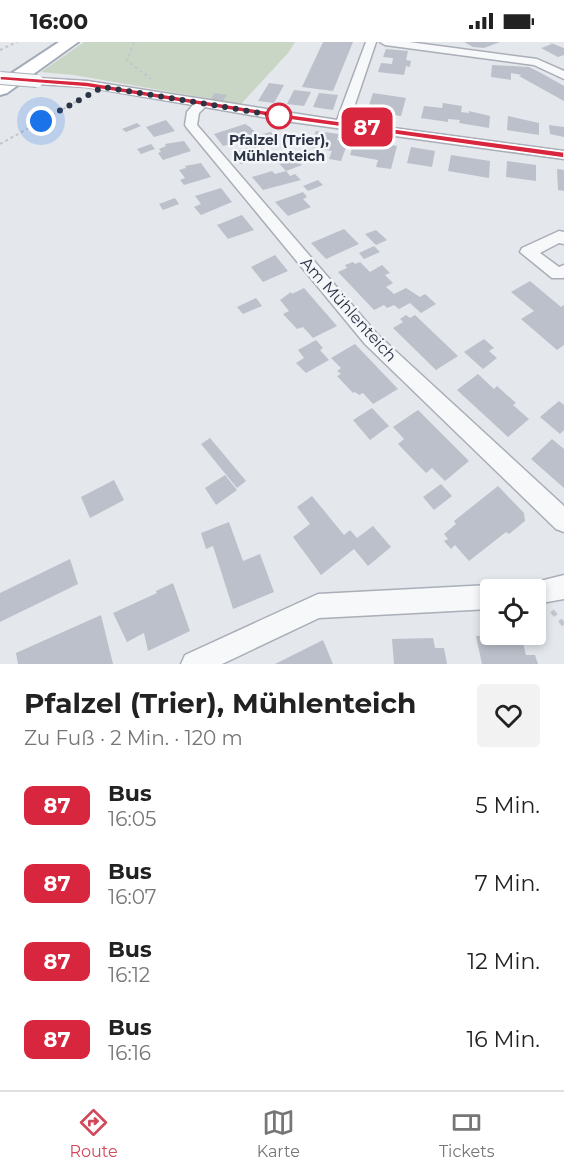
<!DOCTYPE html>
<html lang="de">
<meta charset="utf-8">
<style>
:root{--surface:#fff;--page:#f2f2f2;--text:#222;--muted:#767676;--line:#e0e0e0;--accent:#d1495b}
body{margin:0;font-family:Montserrat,sans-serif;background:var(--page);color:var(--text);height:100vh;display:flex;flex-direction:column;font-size:22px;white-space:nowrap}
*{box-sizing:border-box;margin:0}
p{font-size:20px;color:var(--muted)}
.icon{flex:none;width:33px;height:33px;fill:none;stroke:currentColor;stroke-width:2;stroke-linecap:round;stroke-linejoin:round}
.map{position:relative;height:622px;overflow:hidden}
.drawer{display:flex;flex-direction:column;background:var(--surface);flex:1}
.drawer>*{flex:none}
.badge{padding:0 12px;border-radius:9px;font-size:21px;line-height:39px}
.tools{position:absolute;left:480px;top:537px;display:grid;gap:12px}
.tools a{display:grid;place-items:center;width:66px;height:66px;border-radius:6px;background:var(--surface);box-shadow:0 3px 9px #0003;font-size:30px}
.you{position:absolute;width:30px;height:30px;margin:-15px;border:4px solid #fff;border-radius:50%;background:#1a73e8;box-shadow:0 0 0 9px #1a73e833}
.map>.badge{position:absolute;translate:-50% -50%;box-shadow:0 0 0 3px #fff}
.round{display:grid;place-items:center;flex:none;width:63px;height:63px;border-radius:6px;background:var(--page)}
.headline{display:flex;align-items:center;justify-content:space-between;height:102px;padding:0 24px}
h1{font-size:28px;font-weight:700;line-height:45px}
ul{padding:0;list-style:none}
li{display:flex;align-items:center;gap:18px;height:78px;padding:0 24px}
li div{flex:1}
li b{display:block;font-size:22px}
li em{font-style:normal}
li .badge{min-width:66px;font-weight:700;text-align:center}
.status{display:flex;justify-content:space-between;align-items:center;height:42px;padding:0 30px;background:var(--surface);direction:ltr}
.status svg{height:16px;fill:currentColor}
.tab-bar{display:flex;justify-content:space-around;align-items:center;height:84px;border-top:2px solid var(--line);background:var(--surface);font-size:16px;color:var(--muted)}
.tab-bar a{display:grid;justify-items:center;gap:3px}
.tab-bar .current{color:var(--accent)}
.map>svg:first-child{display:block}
.green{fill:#c9d6c5}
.building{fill:#bbc0ca}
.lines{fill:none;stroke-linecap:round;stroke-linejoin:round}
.minor-casing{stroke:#a9aeb7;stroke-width:3}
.primary-casing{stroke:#a3abb8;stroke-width:4}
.path-far1{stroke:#c2c5cb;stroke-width:2;stroke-dasharray:3 3;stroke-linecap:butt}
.path{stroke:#c2c5cb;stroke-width:4.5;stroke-dasharray:6 6;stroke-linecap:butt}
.minor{fill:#f7f8fa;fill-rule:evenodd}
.primary{fill:#fff;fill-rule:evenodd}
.minor-bridge-casing{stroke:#a9aeb7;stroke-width:14;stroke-linecap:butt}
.minor-bridge{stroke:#f7f8fa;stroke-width:12}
.line{fill:#d7263d;stroke:#fff;stroke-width:1.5}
.walk{stroke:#2b3445;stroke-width:6;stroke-dasharray:0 10.8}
.stop-dot{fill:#fff;stroke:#d7263d;stroke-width:3}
.labels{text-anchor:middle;stroke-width:5;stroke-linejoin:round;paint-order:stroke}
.far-stop-label{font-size:14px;font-weight:bold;fill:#2b3445;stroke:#f4f6f9}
.street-label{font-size:16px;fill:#2b3445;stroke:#f4f6f9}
</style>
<div class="status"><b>16:00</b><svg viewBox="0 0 49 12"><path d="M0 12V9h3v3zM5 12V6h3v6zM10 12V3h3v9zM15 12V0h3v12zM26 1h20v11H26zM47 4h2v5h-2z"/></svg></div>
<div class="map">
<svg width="564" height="622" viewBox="0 0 564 622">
<rect width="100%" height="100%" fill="#e4e7ec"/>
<path class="green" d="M84,0H295L288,11L241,62L74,33L41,30Z"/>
<path class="building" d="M323,0H353L333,49L302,45Z
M464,0H500L484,6L473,5Z
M548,0L564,6V13L558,15L541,6L552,2Z
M386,7L408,9L406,18L411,19L410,25L406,24L404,33L378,30L381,21L392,22L393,16L383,15Z
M492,23L529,25L541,31L564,44V59L519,34L522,33L511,31V38L491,35Z
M269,41L284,43L274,61L258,59Z
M294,48L311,50L304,64L287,62Z
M215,51L227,53L222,60L210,58Z
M319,51L338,53L333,68L313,65Z
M373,51L406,56L401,74L367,69Z
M443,61L462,64L461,70L469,71V69L490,74L489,86L459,81L460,78L448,77V80L421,76L424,64L442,66Z
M508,74L539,81V93L507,88Z
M166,78L175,89L154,95L146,85Z
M137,81L141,84L126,90L122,87Z
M245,82L250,85L256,91L253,92L255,94L271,90L275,94L241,103L238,100L223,104L214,92Z
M549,83L564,85V95L550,92Z
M316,89L339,92L337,98L348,100L341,119L329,117L332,109L309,105Z
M355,97L397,104L391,127L376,125L378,118L350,113Z
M184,99L191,109L163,118L158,111L161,110L159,107L166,104L165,102Z
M151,102L155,107L141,112L137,107Z
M257,103L262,109L257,110L262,116L241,122L234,117H236L232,111Z
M411,105L435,109L432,125L407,121Z
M288,109L302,123L286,129L272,114Z
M451,113L490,119L489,136L448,129Z
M507,119L536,123V139L506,135Z
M201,121L211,135L184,143L180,138L185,136L179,128L186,126L185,124Z
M557,127L564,128V149L558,148Z
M272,129L275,132L286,129L290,134L295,132L301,138L263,148L252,135Z
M318,138L323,143L308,149L303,144Z
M221,146L232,160L201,173L194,165L201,162L195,154Z
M303,150L307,155L303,157L311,165L288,174L275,160Z
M175,156L179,162L163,168L159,162Z
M242,173L254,188L228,197L217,183Z
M344,187L359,202L326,217L311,201Z
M376,188L387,198L376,203L365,192Z
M374,204L380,210L364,217L359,211Z
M275,213L288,229L263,240L251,225Z
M353,220L355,222L360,220L370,230L382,223L390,231L385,233L393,241L386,245L394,252L406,246L420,255L425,252L436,262L421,271L410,261L399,267L394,263L387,266L384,263L374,268L338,230L347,226L345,223Z
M530,239L561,265L564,263V303L557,308L521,277L534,269L511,250Z
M304,246L337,284L313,296L303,285L297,287L283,272L289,269L280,258L291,250L292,252Z
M256,256L262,264L243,272L237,265Z
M406,273L410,276L415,273L458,314L436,328L393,286L403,280L400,277Z
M484,297L494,306L489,309L497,316L483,327L464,310Z
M316,298L323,306L320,308L329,318L306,331L296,321L304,316L298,308Z
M355,302L398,347L373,362L363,351L359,353L355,350L353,351L337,334L341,332L337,329L341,326L331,316Z
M478,332L494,347L497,344L516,361L513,363L529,377L508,395L457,348Z
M559,359L564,363V388L560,392L540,375Z
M372,366L389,384L370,398L353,378Z
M418,368L469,419L445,439L432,426L426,431L398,402L404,397L393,385Z
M210,396L246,439L237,446L201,402Z
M552,397L564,407V446L531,417Z
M225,433L237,448L216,463L205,446Z
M114,438L124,458L90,476L81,455Z
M441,442L452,454L434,468L423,455Z
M498,444L524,471L525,479L509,492L506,490L469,519L455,503L451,507L444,499L448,497L444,492L456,482L454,479Z
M312,454L344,493L350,488L357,496L373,484L391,505L368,524L354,507L321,533L293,495L310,482L297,465Z
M229,480L243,519L260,512L274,550L233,567L213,504L206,507L201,491Z
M70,517L78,542L0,580V551Z
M173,541L190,589L148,609L144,591L127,600L113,571L157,551L156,549Z
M101,573L113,622H18L16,611Z
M521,593L526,613H535L538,622H482L476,594Z
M433,596L435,606H444L447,622H394L392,597Z
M323,598L333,622H275Z"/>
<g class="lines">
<g class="minor-casing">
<path id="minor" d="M366,0H376L349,80L564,109V117L285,79L205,65L199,71L197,83L377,292L564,464V490L556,487L365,302L187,86L185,83L187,70L193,63L87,45L37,42L31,39L37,36L87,39L337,78Z
M380,0H409L537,17L564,29V37L534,23L385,3Z
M559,189L564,190V202L559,201L540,211L559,225L564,223V236H552L520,210L522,206Z
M564,533V557L536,562V548H525L528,542Z
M490,543L499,548H490V567L319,576L222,622H181L185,613L318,552Z"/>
</g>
<g class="primary-casing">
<path id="primary" d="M59,0H78L7,51L0,53V39Z"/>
</g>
<path class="path-far1" d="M134,0L127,19L151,37
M0,8L17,0
M0,102L81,57"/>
<path class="path" d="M552,569L564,583"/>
<use href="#minor" class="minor"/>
<use href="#primary" class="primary"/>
<g class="minor-bridge-casing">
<path id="minor-bridge" d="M0,36L37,39"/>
</g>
<use href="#minor-bridge" class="minor-bridge"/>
</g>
<path class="line" d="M0,34L87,40L285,72L564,110V116L285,77L87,45L0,38Z"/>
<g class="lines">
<path class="walk" d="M41,79L103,45L285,75L279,74"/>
</g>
<circle class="stop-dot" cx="279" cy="74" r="12"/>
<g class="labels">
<g class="far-stop-label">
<text x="279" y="103">Pfalzel (Trier),<tspan x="279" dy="16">Mühlenteich</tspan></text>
</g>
<g class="street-label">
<text transform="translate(349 267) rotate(48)" y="6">Am Mühlenteich</text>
</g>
</g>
</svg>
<div class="tools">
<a><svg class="icon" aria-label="locate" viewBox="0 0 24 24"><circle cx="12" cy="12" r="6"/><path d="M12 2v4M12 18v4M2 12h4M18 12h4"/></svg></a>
</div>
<div class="you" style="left:41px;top:79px"></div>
<b class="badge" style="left:367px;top:85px;background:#d7263d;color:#fff">87</b>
</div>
<section class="drawer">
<div class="headline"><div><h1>Pfalzel (Trier), Mühlenteich</h1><p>Zu Fuß · 2 Min. · 120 m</p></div><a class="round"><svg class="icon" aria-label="heart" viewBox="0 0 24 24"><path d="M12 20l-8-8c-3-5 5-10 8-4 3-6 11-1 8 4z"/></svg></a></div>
<ul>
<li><span class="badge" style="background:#d7263d;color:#fff">87</span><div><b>Bus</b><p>16:05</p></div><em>5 Min.</em></li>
<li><span class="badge" style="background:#d7263d;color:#fff">87</span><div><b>Bus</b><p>16:07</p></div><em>7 Min.</em></li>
<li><span class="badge" style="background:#d7263d;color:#fff">87</span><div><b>Bus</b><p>16:12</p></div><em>12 Min.</em></li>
<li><span class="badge" style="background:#d7263d;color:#fff">87</span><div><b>Bus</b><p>16:16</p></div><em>16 Min.</em></li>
</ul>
</section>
<nav class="tab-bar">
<a class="current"><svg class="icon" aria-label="directions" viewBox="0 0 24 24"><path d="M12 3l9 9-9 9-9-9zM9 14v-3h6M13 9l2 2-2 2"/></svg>Route</a>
<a><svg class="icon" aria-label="map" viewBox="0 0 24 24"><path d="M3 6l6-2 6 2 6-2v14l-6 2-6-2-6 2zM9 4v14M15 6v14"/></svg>Karte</a>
<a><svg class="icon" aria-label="tickets" viewBox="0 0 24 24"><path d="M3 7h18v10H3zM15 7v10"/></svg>Tickets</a>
</nav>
